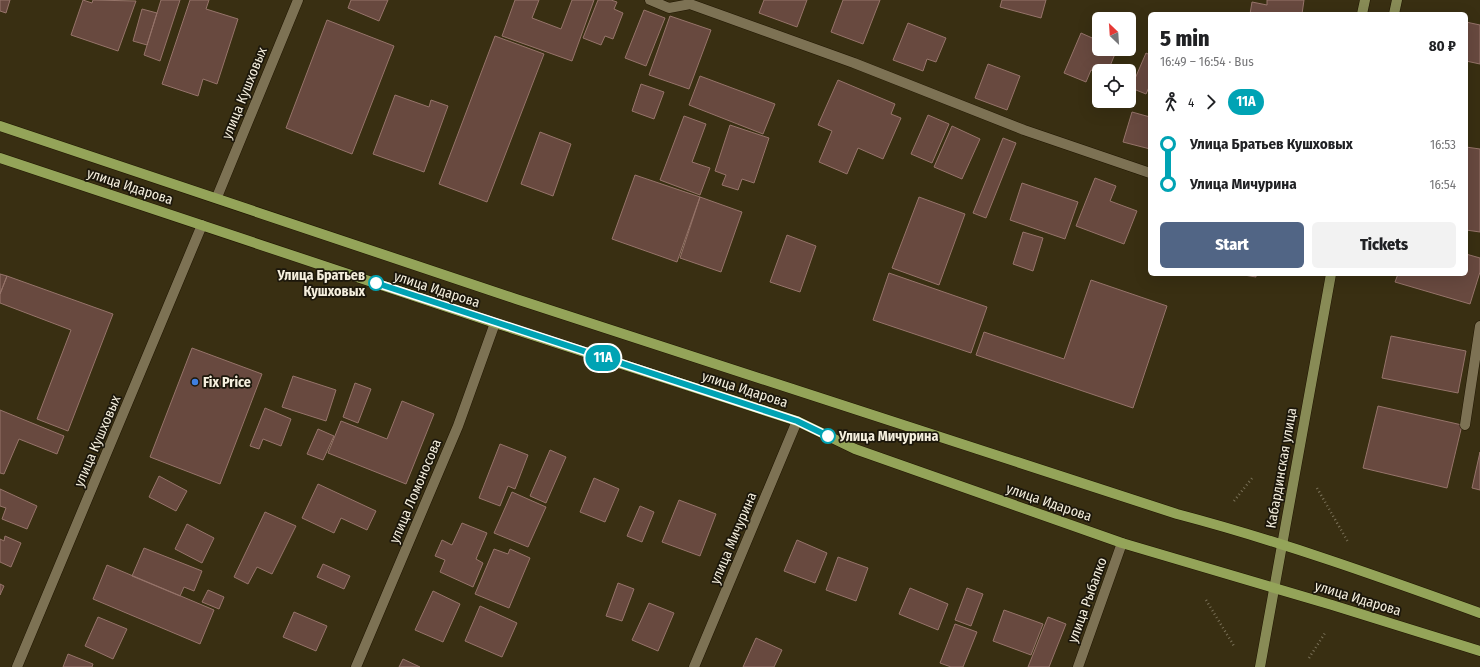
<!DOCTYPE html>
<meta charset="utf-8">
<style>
:root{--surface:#fff;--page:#f2f2f2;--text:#202124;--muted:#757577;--accent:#516585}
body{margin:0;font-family:"Fira Sans Condensed",sans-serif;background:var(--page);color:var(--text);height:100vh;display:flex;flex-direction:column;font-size:15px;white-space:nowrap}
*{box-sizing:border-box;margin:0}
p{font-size:13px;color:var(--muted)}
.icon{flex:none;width:22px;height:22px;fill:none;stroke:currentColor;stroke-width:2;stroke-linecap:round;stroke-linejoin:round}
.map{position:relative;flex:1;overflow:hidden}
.drawer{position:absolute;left:1148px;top:12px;width:320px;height:264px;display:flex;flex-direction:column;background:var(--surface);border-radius:6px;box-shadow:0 4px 16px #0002}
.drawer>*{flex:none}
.badge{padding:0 8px;border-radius:13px;font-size:14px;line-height:26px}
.needle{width:26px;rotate:335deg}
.controls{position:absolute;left:1092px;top:12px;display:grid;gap:8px}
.controls a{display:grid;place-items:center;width:44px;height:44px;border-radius:6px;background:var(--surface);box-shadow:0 4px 16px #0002;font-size:20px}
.map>.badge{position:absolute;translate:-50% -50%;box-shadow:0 0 0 2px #fff}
.legs{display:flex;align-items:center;gap:6px;height:44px;padding:0 12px;font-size:13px}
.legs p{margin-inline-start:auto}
.head{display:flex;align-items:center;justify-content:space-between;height:68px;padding:0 12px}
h1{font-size:22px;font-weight:800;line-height:30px}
.button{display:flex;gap:8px;margin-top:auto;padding:8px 12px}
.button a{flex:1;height:46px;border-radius:6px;background:var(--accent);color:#fff;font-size:16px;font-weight:800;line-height:46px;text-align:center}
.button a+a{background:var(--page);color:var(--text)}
ul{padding:0 12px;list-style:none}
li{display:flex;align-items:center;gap:14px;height:40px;font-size:15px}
li i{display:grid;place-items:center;width:6px;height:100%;margin:0 5px;background:currentColor}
li i::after{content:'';width:10px;height:10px;margin:-5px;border:3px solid;border-radius:50%;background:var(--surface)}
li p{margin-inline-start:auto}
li:first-child i{background:linear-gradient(#0000 50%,currentColor 0)}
li:last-child i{background:linear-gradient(currentColor 50%,#0000 0)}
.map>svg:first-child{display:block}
.building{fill:#68493f;stroke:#96746a}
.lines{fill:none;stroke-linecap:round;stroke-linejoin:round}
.service-casing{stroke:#201600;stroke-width:11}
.minor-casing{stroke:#201600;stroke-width:11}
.secondary-casing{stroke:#201600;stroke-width:11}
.primary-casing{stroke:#201600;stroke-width:11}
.path{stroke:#7a7158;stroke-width:2.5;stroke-dasharray:1 3;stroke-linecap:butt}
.service{stroke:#7d7254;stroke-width:10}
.minor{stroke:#7d7254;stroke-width:10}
.secondary{stroke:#888b56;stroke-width:10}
.primary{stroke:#94a459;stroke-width:10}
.line-1-casing{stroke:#fff;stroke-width:9}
.line-1{stroke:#00a3b4;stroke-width:6}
.stop-1-dot{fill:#fff;stroke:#00a3b4;stroke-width:2}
.shop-dot{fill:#3f7fe0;stroke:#1c170b;stroke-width:1.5}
.labels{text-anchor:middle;stroke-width:3.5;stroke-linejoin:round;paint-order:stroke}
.street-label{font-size:14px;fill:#f5efde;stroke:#1c170b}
.stop-label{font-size:14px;font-weight:bold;fill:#f5efde;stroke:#1c170b;text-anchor:end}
.poi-label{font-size:14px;font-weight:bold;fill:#f5efde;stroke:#1c170b;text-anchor:start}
</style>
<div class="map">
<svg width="1480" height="667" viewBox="0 0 1480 667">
<rect width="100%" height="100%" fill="#392f12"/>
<path class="building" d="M0,0H10L6,13L0,11Z
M83,0L92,3L93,0L136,1L118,51L71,35Z
M161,0H180L160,61L144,55Z
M190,0H209L206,9L238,19L217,84L203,79L198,96L162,84Z
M351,0H388L379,21L348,8Z
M515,0H539L532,18L561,29L572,0H594L572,61L502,36Z
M598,0H611L617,2L614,9L623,13L613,39L605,36L601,45L583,38Z
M764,0H807L797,27L759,13Z
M843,0H880L863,44L831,32Z
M1002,0H1046L1041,18L1000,7Z
M1267,0H1304L1302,14H1250L1252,2L1267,5Z
M142,9L157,13L147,45L133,41Z
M644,10L665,18L646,66L625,58Z
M670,16L711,30L689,89L649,75Z
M327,20L394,46L352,154L286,128Z
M1466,22L1480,25V64L1466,61Z
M908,23L946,38L936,62L927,59L923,71L893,60Z
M1081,33L1099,41V49H1117L1108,71H1099V73L1091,70L1086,82L1064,73Z
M495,36L544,54L487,202L439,184Z
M1146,53L1150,55V85L1146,94L1131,88Z
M988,64L1020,76L1007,110L975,98Z
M700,76L775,104L763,134L689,105Z
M838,80L895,104L891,114L901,118L883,159L858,148L847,174L819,162L832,131L818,125Z
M641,84L664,92L654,119L632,111Z
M395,95L429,107L431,100L448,106L424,172L373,154Z
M1132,112L1150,117V149L1123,142Z
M928,115L949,124L932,163L911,154Z
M684,116L706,124L692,162L710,168L700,195L660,180Z
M730,125L769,138L754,183L742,179L738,190L722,185L726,175L715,171Z
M952,126L980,139L962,179L934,167Z
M540,132L571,144L553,196L521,184Z
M1003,138L1016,143L986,218L973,213Z
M1466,147L1480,149V232L1466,230Z
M635,175L700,197L677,262L612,239Z
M1095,178L1116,186L1110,201L1137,211L1124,244L1076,226Z
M1022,183L1078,202L1065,239L1010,220Z
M700,197L742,212L721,272L680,258Z
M919,197L965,214L939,285L892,268Z
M1023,232L1043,238L1033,271L1013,264Z
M787,235L816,246L800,292L770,282Z
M1466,254L1480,258V272L1470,304L1395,282L1398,274H1466Z
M889,273L987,307L971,353L873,320Z
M0,274L7,276L0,294Z
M1238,274H1256V277Z
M7,276L113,314L68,431L37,419L71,330L0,303V294Z
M1091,280L1167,306L1133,408L976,355L984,332L1064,359Z
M1391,336L1466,351L1458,393L1382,378Z
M192,348L262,374L220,484L150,457Z
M293,376L336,390L326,421L282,407Z
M355,383L371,389L358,423L343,417Z
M402,401L434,414L406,484L328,453L341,421L387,439Z
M1378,406L1462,425L1447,488L1363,468Z
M265,408L291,419L281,446L263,439L259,449L250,446Z
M0,410L64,436L57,454L19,439L4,474L0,473Z
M318,429L334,436L323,460L307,454Z
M500,444L528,455L515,489L508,486L500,506L479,498Z
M550,450L566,457L546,503L530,496Z
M1480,452V490L1472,488Z
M159,476L187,491L176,511L149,497Z
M594,478L619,489L605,522L580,512Z
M318,484L376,511L367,530L341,518L334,533L302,518Z
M0,489L37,506L27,529L2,519L6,508L0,506Z
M512,492L546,507L528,547L494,533Z
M679,500L716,514L700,556L662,542Z
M640,506L654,512L642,542L627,536Z
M265,512L296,526L272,574L257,567L248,584L234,577Z
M462,523L487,533L476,559L483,563L473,587L440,572L445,560L435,556L442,540L452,545Z
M187,524L214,538L202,563L175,549Z
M5,536L21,543L11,567L0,562V539L4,541Z
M797,540L827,553L815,583L784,571Z
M144,548L202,571L194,591L184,587L180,596L132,576Z
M494,549L508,554L510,549L530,558L509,608L475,594Z
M838,557L868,568L856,601L826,590Z
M323,564L350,576L344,589L317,577Z
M107,565L214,610L200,644L93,599Z
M618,583L634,589L622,621L606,616Z
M0,584L4,586L0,595Z
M910,588L948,604L938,630L899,614Z
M967,588L983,594L971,626L955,620Z
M208,590L224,597L219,609L202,602Z
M433,591L460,604L443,642L415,630Z
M649,603L674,613L658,651L632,640Z
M480,606L517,623L502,657L465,641Z
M1004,610L1043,624L1031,655L993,641Z
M294,612L327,626L316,651L283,637Z
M98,617L127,629L113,659L85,646Z
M1048,617L1066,624L1049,667H1028Z
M955,624L977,632L963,667H951L940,663Z
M756,638L782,650L774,667H743Z
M68,654L93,664L92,667H63Z
M403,659L420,667H399Z"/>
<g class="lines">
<g class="service-casing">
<path id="service" d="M650,0L669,8L690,4L854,63L1024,130L1150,173
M1465,425L1480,326"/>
</g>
<g class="minor-casing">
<path id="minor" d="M217,197L298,0
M17,667L202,225
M356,667L458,426L495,323
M694,667L797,421
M1078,667L1122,543"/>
</g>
<g class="secondary-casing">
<path id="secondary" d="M1362,14L1365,0
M1394,14L1397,0
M1260,667L1331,274"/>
</g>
<g class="primary-casing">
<path id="primary" d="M0,126L516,299L1177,514C1280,541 1380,577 1480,613
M0,158L495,323L797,421L855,449L1122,543L1332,605L1480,651"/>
</g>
<path class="path" d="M1317,488L1348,542
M1234,501L1253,477
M1206,600L1234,646
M1309,658L1325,633"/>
<use href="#service" class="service"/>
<use href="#minor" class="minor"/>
<use href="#secondary" class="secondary"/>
<use href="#primary" class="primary"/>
</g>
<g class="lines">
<g class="line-1-casing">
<path id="line-1" d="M376,283L797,421L828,436"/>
</g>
<use href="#line-1" class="line-1"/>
</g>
<g class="stop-1-dot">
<circle cx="376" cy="283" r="7"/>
<circle cx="828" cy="436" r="7"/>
</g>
<circle class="shop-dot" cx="195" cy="382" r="4"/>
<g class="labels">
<g class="street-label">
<text transform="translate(244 93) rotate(-68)" y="5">улица Кушховых</text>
<text transform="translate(130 186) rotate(18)" y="5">улица Идарова</text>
<text transform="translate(437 289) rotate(18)" y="5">улица Идарова</text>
<text transform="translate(745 389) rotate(18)" y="5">улица Идарова</text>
<text transform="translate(97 441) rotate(-67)" y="5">улица Кушховых</text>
<text transform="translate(1281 468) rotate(-80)" y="5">Кабардинская улица</text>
<text transform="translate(415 491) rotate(-67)" y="5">улица Ломоносова</text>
<text transform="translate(1049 502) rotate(19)" y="5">улица Идарова</text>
<text transform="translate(733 538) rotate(-67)" y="5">улица Мичурина</text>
<text transform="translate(1358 598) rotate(17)" y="5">улица Идарова</text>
<text transform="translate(1087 600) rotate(-70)" y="5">улица Рыбалко</text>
</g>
<g class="stop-label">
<text x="365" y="280">Улица Братьев<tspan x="365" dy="16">Кушховых</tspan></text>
<text x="839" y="441" text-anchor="start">Улица Мичурина</text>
</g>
<g class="poi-label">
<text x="203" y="387">Fix Price</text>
</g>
</g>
</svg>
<div class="controls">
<a><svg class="needle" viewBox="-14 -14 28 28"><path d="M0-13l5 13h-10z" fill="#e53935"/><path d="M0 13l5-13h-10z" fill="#757577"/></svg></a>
<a><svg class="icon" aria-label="locate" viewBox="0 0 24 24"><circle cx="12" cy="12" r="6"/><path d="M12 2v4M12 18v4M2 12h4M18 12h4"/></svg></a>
</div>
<b class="badge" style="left:603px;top:358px;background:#00a3b4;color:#fff">11А</b>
<section class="drawer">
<div class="head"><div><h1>5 min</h1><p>16:49 – 16:54 · Bus</p></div><b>80 ₽</b></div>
<div class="legs"><svg class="icon" aria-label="walk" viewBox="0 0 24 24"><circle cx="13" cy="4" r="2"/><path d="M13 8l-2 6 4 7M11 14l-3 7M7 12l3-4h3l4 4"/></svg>4<svg class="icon" aria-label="forward" viewBox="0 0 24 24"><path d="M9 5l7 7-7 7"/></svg><b class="badge" style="background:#00a3b4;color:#fff">11А</b></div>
<ul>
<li><i style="color:#00a3b4"></i><b>Улица Братьев Кушховых</b><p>16:53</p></li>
<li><i style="color:#00a3b4"></i><b>Улица Мичурина</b><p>16:54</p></li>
</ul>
<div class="button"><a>Start</a><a>Tickets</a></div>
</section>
</div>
